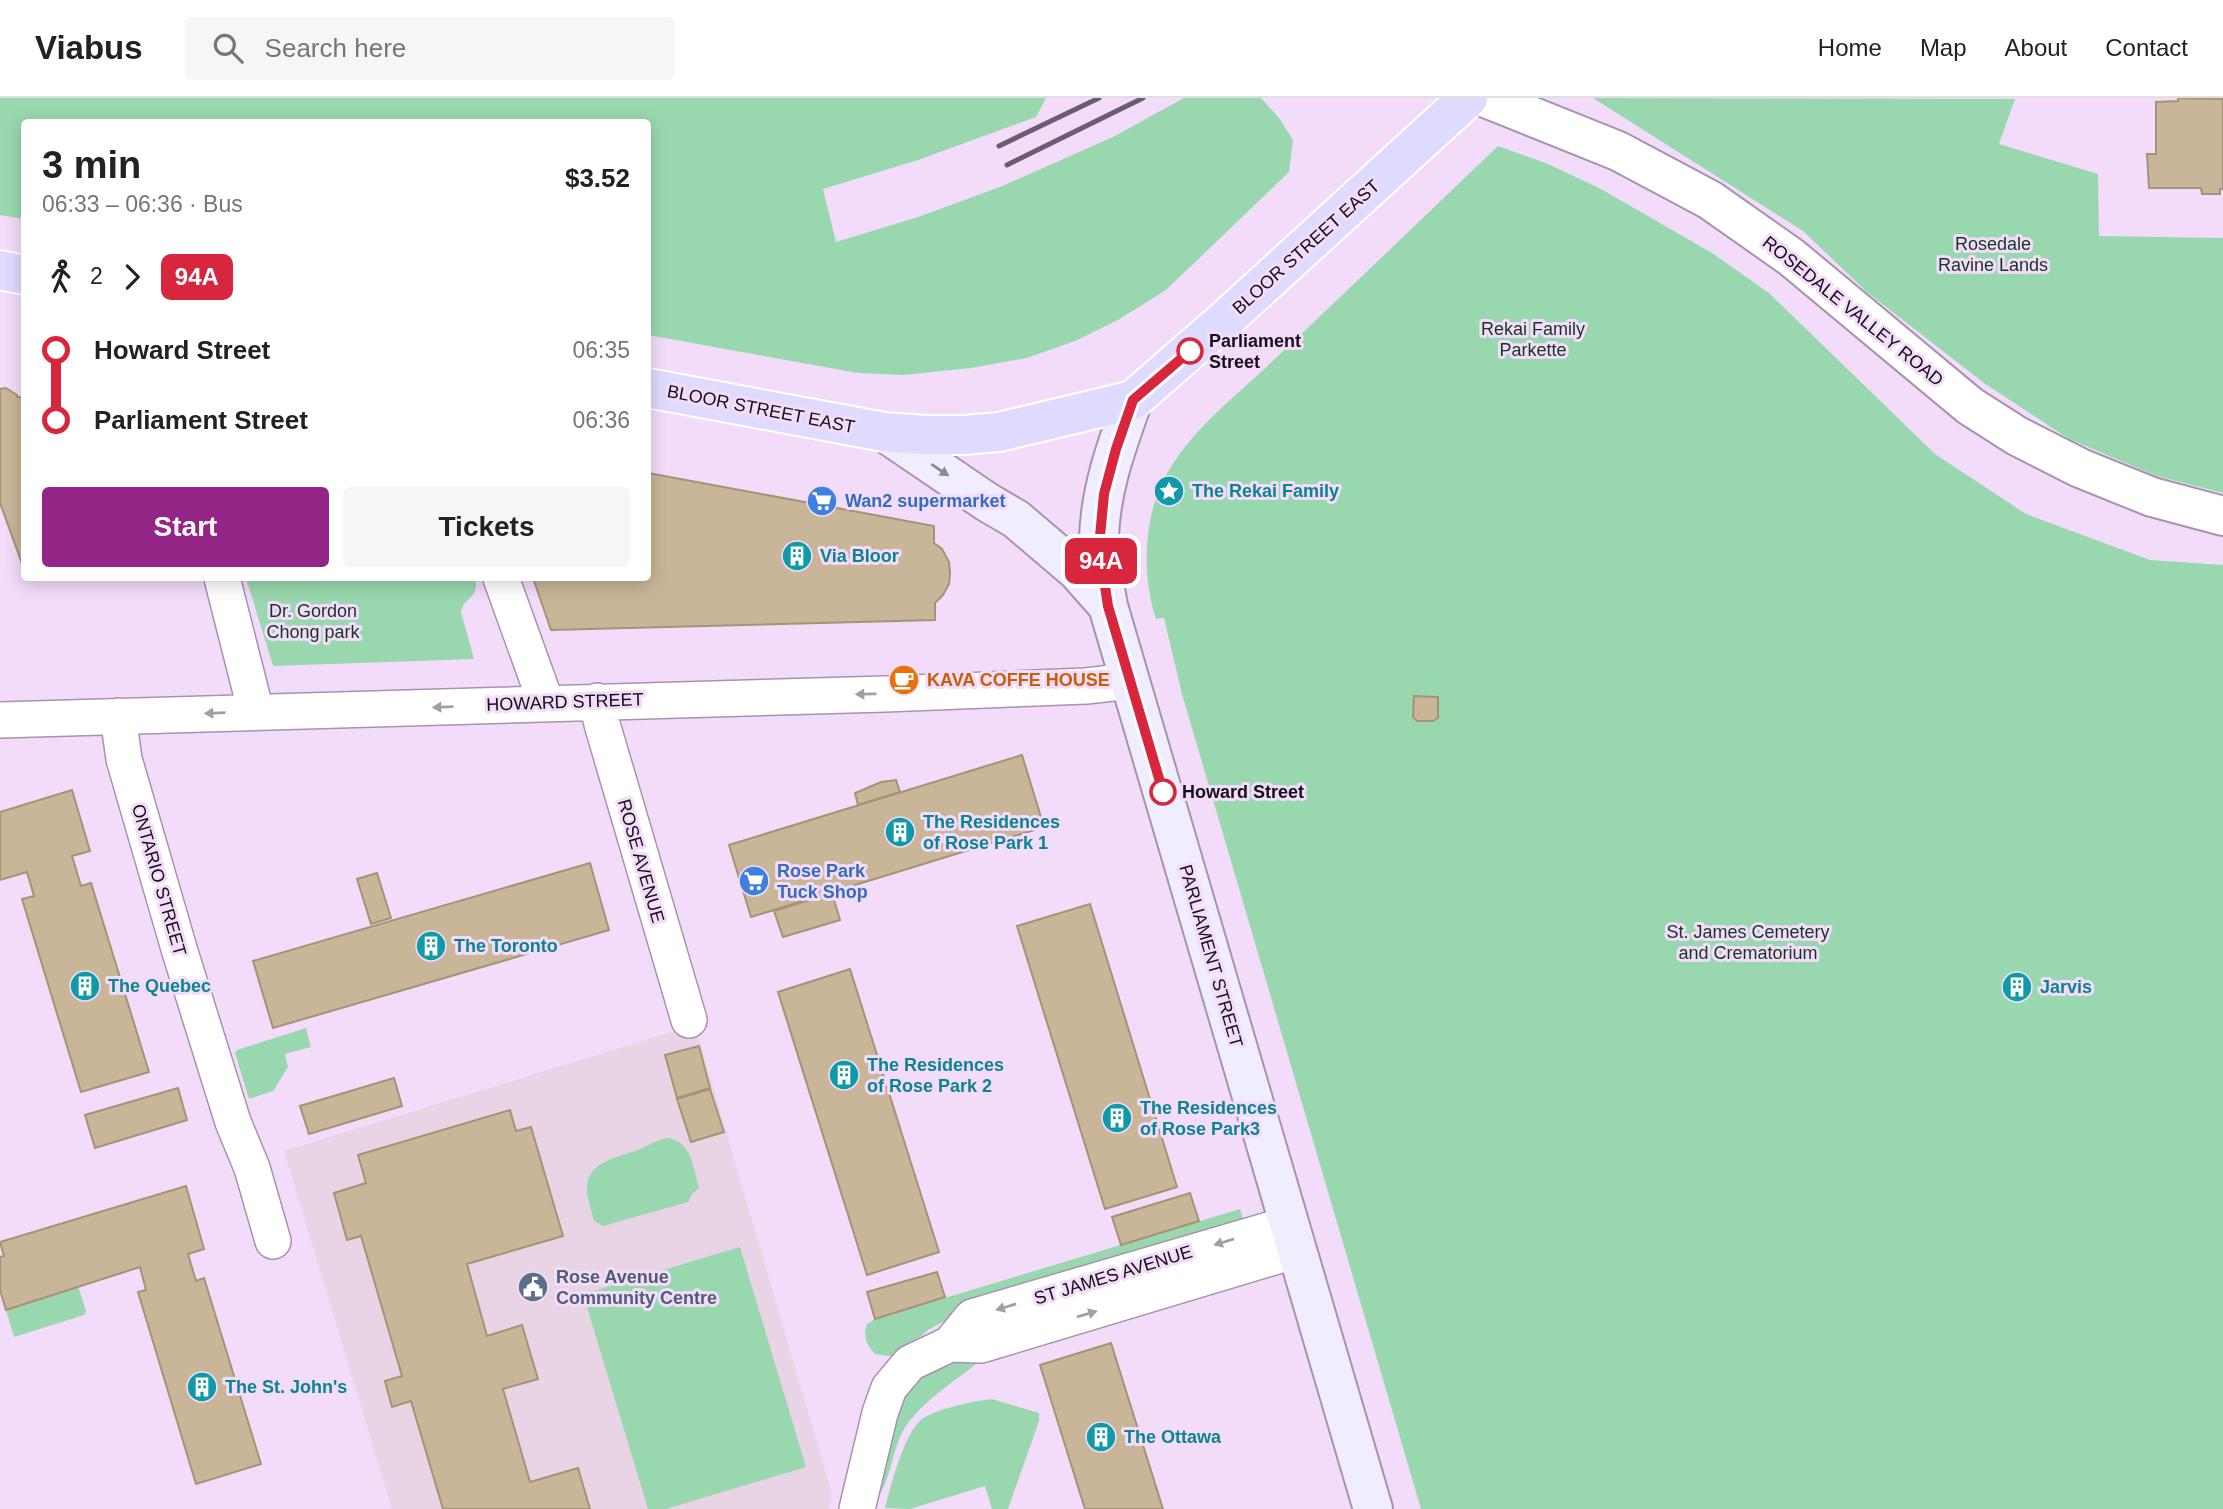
<!DOCTYPE html>
<meta charset="utf-8">
<style>
:root{--surface:#fff;--page:#f6f6f6;--text:#222;--muted:#767676;--line:#e0e0e0;--accent:#932587}
body{margin:0;font-family:Arial,sans-serif;background:var(--page);color:var(--text);height:100vh;display:flex;flex-direction:column;font-size:26px;white-space:nowrap}
*{box-sizing:border-box;margin:0}
p{font-size:23px;color:var(--muted)}
.icon{flex:none;width:38px;height:38px;fill:none;stroke:currentColor;stroke-width:2;stroke-linecap:round;stroke-linejoin:round}
.map{position:relative;flex:1;overflow:hidden}
.side{position:absolute;left:21px;top:21px;width:630px;height:462px;display:flex;flex-direction:column;background:var(--surface);border-radius:7px;box-shadow:0 4px 18px #0003}
.side>*{flex:none}
.badge{padding:0 14px;border-radius:10px;font-size:24px;line-height:46px}
.map>.badge{position:absolute;translate:-50% -50%;box-shadow:0 0 0 4px #fff}
.legs{display:flex;align-items:center;gap:10px;height:77px;padding:0 21px;font-size:23px}
.legs p{margin-inline-start:auto}
.overview{display:flex;align-items:center;justify-content:space-between;height:119px;padding:0 21px}
h1{font-size:38px;font-weight:700;line-height:52px}
.button{display:flex;gap:14px;margin-top:auto;padding:14px 21px}
.button a{flex:1;height:80px;border-radius:7px;background:var(--accent);color:#fff;font-size:28px;font-weight:700;line-height:80px;text-align:center}
.button a+a{background:var(--page);color:var(--text)}
ul{padding:0 21px;list-style:none}
li{display:flex;align-items:center;gap:24px;height:70px;font-size:26px}
li i{display:grid;place-items:center;width:10px;height:100%;margin:0 9px;background:currentColor}
li i::after{content:'';width:18px;height:18px;margin:-9px;border:5px solid;border-radius:50%;background:var(--surface)}
li p{margin-inline-start:auto}
li:first-child i{background:linear-gradient(#0000 50%,currentColor 0)}
li:last-child i{background:linear-gradient(currentColor 50%,#0000 0)}
header{display:flex;align-items:center;gap:42px;box-sizing:border-box;height:98px;padding:0 35px;background:var(--surface);border-bottom:2px solid var(--line)}
header strong{font-size:33px}
nav{display:flex;gap:38px;margin-inline-start:auto;font-size:24px}
.search{width:490px;height:63px;background:var(--page);display:flex;align-items:center;gap:18px;box-sizing:border-box;padding:0 24px;border-radius:7px;color:var(--muted);font-size:26px}
.map>svg:first-child{display:block}
.education{fill:#e8d4e4}
.green{fill:#99d8af}
.building{fill:#c9b598;stroke:#a69376;stroke-width:2}
.lines{fill:none;stroke-linecap:round;stroke-linejoin:round}
.minor-casing{stroke:#a793af;stroke-width:38}
.tertiary-casing{stroke:#a793af;stroke-width:42}
.secondary-casing{stroke:#a793af;stroke-width:42}
.primary-casing{stroke:#fff;stroke-width:42}
.minor{stroke:#fff;stroke-width:35}
.tertiary{stroke:#fff;stroke-width:38}
.secondary{stroke:#efedfe;stroke-width:38}
.primary{stroke:#dfdbfe;stroke-width:38}
.rail{stroke:#6b5d6f;stroke-width:5}
.oneway{fill:#8e8997}
.oneway2{fill:#a29fa3}
.line-1-casing{stroke:#fff;stroke-width:16}
.line-1{stroke:#d7263d;stroke-width:10}
.stop-1-dot{fill:#fff;stroke:#d7263d;stroke-width:3.5}
.labels{text-anchor:middle;stroke-width:6;stroke-linejoin:round;paint-order:stroke}
.park-label{font-size:18px;fill:#153622;stroke:#f2dcfa}
.street-label{font-size:18px;fill:#170f19;stroke:#f2dcfa}
.stop-label{font-size:18px;font-weight:bold;fill:#170f19;stroke:#f2dcfa;text-anchor:start}
.culture-label{font-size:18px;font-weight:bold;fill:#0d838f;stroke:#f2dcfa;text-anchor:start}
.shop-label{font-size:18px;font-weight:bold;fill:#366cbe;stroke:#f2dcfa;text-anchor:start}
.food-label{font-size:18px;font-weight:bold;fill:#c56008;stroke:#f2dcfa;text-anchor:start}
.service-label{font-size:18px;font-weight:bold;fill:#4e5e75;stroke:#f2dcfa;text-anchor:start}
</style>
<header>
<strong>Viabus</strong>
<div class="search"><svg class="icon" aria-label="search" viewBox="0 0 24 24"><circle cx="10" cy="10" r="6"/><path d="M15 15l6 6"/></svg>Search here</div>
<nav><a>Home</a><a>Map</a><a>About</a><a>Contact</a></nav>
</header>
<div class="map">
<svg width="2223" height="1411" viewBox="0 0 2223 1411">
<rect width="100%" height="100%" fill="#f2dcfa"/>
<path class="education" d="M695,927L832,1396L828,1411H392L284,1053Z"/>
<path class="green" d="M0,0H1046L1036,19L918,62L823,91L836,144L918,119L1000,89L1113,39L1184,0H1261L1279,20L1293,42L1289,74L1166,192L1118,222L1075,243L1027,260L971,270L903,277L858,275L648,237V24H24V121L0,117Z
M1593,0L2015,1L1999,46L2098,76L2099,138L2223,140V395L2157,378L2069,341L1984,285L1868,195L1803,133Z
M1498,48L1548,66L1601,91L1712,155L1769,195L1935,356L2026,416L2150,462L2223,467V1411H1421L1182,596L1164,520L1156,521C1142,479 1143,422 1164,381C1191,330 1238,297 1279,257C1352,188 1425,118 1498,48Z
M246,480H475C480,501 464,498 461,514L474,561L273,568Z
M306,930L311,949L285,956L288,969L273,993L249,1001L235,955L237,952Z
M669,1040C692,1045 693,1070 699,1090L692,1096L688,1104L603,1128L594,1123C592,1113 586,1099 587,1089C588,1063 619,1059 638,1052C650,1047 657,1041 669,1040Z
M1240,1111L1245,1128L957,1216L928,1232L896,1259L875,1256C866,1246 863,1239 867,1226L875,1221Z
M740,1149L806,1369L666,1411H648L583,1196Z
M78,1188L86,1213L84,1217L14,1239L6,1212Z
M976,1255L980,1263C956,1282 918,1306 903,1333C892,1354 891,1380 878,1399L877,1390L904,1296L922,1278L938,1267Z
M992,1301L1039,1315V1323L1008,1411H992L985,1388L910,1411L885,1410C891,1387 903,1340 919,1324C931,1311 975,1303 992,1301Z"/>
<path class="building" d="M2178,0L2223,1V91H2220V96H2202L2201,90H2149L2147,56H2156V4L2178,3Z
M6,290L17,297V299H24V471L0,405V291Z
M648,375L934,428V445L942,451L949,464L950,475L949,486L943,497L935,505V522L551,532L533,480H648Z
M1414,598L1438,599V620L1433,623H1417L1413,619Z
M1022,657L1044,729L751,819L729,747Z
M896,682L900,694L858,707L855,695L881,684Z
M72,692L90,753L72,758L81,788L91,785L149,974L81,994L22,801L34,798L27,774L0,782V714Z
M590,765L609,832L273,930L253,863Z
M377,775L391,820L371,826L357,781Z
M832,795L840,822L783,839L774,813Z
M1090,806L1177,1089L1105,1111L1017,828Z
M850,871L939,1154L867,1177L778,894Z
M2010,879H2024V899H2010Z
M699,948L710,990L677,1000L665,957Z
M394,980L402,1008L309,1036L300,1008Z
M178,990L187,1022L95,1050L85,1017Z
M710,991L724,1034L691,1044L677,1001Z
M510,1012L516,1033L531,1029L563,1138L467,1166L487,1238L522,1227L538,1281L503,1291L530,1384L578,1370L590,1411H443L411,1303L392,1309L385,1283L402,1278L361,1138L347,1142L334,1095L366,1085L358,1057Z
M186,1088L204,1151L188,1156L196,1183L204,1180L261,1366L196,1386L138,1194L146,1192L140,1169L6,1212L0,1192V1159L4,1158L0,1144Z
M1190,1095L1199,1123L1121,1147L1112,1119Z
M937,1174L945,1199L875,1221L867,1194Z
M1111,1245L1163,1411H1085L1040,1267Z"/>
<g class="lines">
<g class="minor-casing">
<path id="minor" d="M222,480L256,614
M501,480L546,605
M597,603L602,626L689,922
M118,618L124,661L180,854L233,1024L252,1070L273,1143
M0,622L885,596L1086,588L1130,583
M950,1246L981,1247L1297,1152
M857,1411L880,1315L889,1290L910,1265L950,1246L972,1219L1289,1126"/>
</g>
<g class="tertiary-casing">
<path id="tertiary" d="M1486,0L1618,53L1710,102L1791,159L1970,308L2017,338L2080,370L2152,399L2223,418"/>
</g>
<g class="secondary-casing">
<path id="secondary" d="M1133,302C1116,349 1098,398 1099,449C1100,468 1105,489 1108,508L1373,1411
M884,334L987,404L1016,421L1077,473L1108,508"/>
</g>
<g class="primary-casing">
<path id="primary" d="M0,172L24,177
M648,290L884,334L926,337H964L999,334L1133,302L1227,220L1468,0"/>
</g>
<use href="#minor" class="minor"/>
<use href="#tertiary" class="tertiary"/>
<use href="#secondary" class="secondary"/>
<use href="#primary" class="primary"/>
<path class="rail" d="M999,48L1099,0
M1007,67L1143,0"/>
</g>
<defs><path id="oneway-solid" d="M-6-.8H1V-3.2L6.5 0L1 3.2V.8H-6Z" transform="scale(1.75)"/></defs>
<use class="oneway" href="#oneway-solid" transform="translate(940 372) rotate(34)"/>
<g class="oneway2">
<use href="#oneway-solid" transform="translate(866 596) rotate(179)"/>
<use href="#oneway-solid" transform="translate(443 609) rotate(178)"/>
<use href="#oneway-solid" transform="translate(215 615) rotate(178)"/>
<use href="#oneway-solid" transform="translate(1224 1144) rotate(163)"/>
<use href="#oneway-solid" transform="translate(1006 1209) rotate(163)"/>
<use href="#oneway-solid" transform="translate(1087 1216) rotate(-16)"/>
</g>
<g class="lines">
<g class="line-1-casing">
<path id="line-1" d="M1163,694L1108,508L1099,449L1104,396L1116,351L1133,302L1190,253"/>
</g>
<use href="#line-1" class="line-1"/>
</g>
<defs>
<g id="sight-disc" transform="scale(1.575)"><circle r="9.5" fill="#0f9aa8" stroke="#f2dcfa"/><path d="M0-6L1.8-2.2L6-1.7L2.9 1.2L3.7 5.4L0 3.3L-3.7 5.4L-2.9 1.2L-6-1.7L-1.8-2.2Z" fill="#fff"/></g>
<g id="supermarket-disc" transform="scale(1.575)"><circle r="9.5" fill="#3f7fe0" stroke="#f2dcfa"/><path d="M-6-5.5h2.5l.6 2H6L4.5 2H-2.5L-4.4-4H-6ZM-1.5 3.2a1.3 1.3 0 1 0 .1 0ZM3 3.2a1.3 1.3 0 1 0 .1 0Z" fill="#fff"/></g>
<g id="building-disc" transform="scale(1.575)"><circle r="9.5" fill="#0f9aa8" stroke="#f2dcfa"/><path d="M-4-6H4V6H1V3H-1V6H-4ZM-2.5-4.3h1.7v1.8h-1.7ZM.8-4.3h1.7v1.8H.8ZM-2.5-1h1.7V.8h-1.7ZM.8-1h1.7V.8H.8Z" fill="#fff"/></g>
<g id="cafe-disc" transform="scale(1.575)"><circle r="9.5" fill="#e8710a" stroke="#f2dcfa"/><path d="M-5.5-4.5H6V0H3Q3 3.5 0 3.5H-2.5Q-5.5 3.5-5.5 0ZM3-3.2v2h1.7v-2ZM-6 4.5H4V6H-6Z" fill="#fff"/></g>
<g id="civic-disc" transform="scale(1.575)"><circle r="9.5" fill="#5c6f8a" stroke="#f2dcfa"/><path d="M-.6-6.5H3V-4.5H.6V-3L4-1V1h2V6H-6V1h2V-1L-.6-3ZM-1.2 2.5V6h2.4V2.5Z" fill="#fff"/></g>
</defs>
<g fill-rule="evenodd">
<use href="#sight-disc" x="1169" y="393"/>
<use href="#supermarket-disc" x="822" y="403"/>
<use href="#building-disc" x="797" y="458"/>
<use href="#cafe-disc" x="904" y="582"/>
<use href="#building-disc" x="900" y="734"/>
<use href="#supermarket-disc" x="754" y="783"/>
<use href="#building-disc" x="431" y="848"/>
<use href="#building-disc" x="85" y="888"/>
<use href="#building-disc" x="2017" y="889"/>
<use href="#building-disc" x="844" y="977"/>
<use href="#building-disc" x="1117" y="1020"/>
<use href="#civic-disc" x="533" y="1189"/>
<use href="#building-disc" x="202" y="1289"/>
<use href="#building-disc" x="1101" y="1339"/>
</g>
<g class="stop-1-dot">
<circle cx="1190" cy="253" r="12"/>
<circle cx="1163" cy="694" r="12"/>
</g>
<g class="labels">
<g class="park-label">
<text x="1993" y="152">Rosedale<tspan x="1993" dy="21">Ravine Lands</tspan></text>
<text x="1533" y="237">Rekai Family<tspan x="1533" dy="21">Parkette</tspan></text>
<text x="313" y="519">Dr. Gordon<tspan x="313" dy="21">Chong park</tspan></text>
<text x="1748" y="840">St. James Cemetery<tspan x="1748" dy="21">and Crematorium</tspan></text>
</g>
<g class="street-label">
<text transform="translate(1306 149) rotate(-42)" y="6">BLOOR STREET EAST</text>
<text transform="translate(1853 213) rotate(39)" y="6">ROSEDALE VALLEY ROAD</text>
<text transform="translate(761 311) rotate(11)" y="6">BLOOR STREET EAST</text>
<text transform="translate(565 604) rotate(-2)" y="6">HOWARD STREET</text>
<text transform="translate(641 763) rotate(74)" y="6">ROSE AVENUE</text>
<text transform="translate(159 782) rotate(74)" y="6">ONTARIO STREET</text>
<text transform="translate(1211 858) rotate(74)" y="6">PARLIAMENT STREET</text>
<text transform="translate(1113 1177) rotate(-17)" y="6">ST JAMES AVENUE</text>
</g>
<g class="stop-label">
<text x="1209" y="249">Parliament<tspan x="1209" dy="21">Street</tspan></text>
<text x="1182" y="700">Howard Street</text>
</g>
<g class="culture-label">
<text x="1192" y="399">The Rekai Family</text>
<text x="820" y="464">Via Bloor</text>
<text x="923" y="730">The Residences<tspan x="923" dy="21">of Rose Park 1</tspan></text>
<text x="454" y="854">The Toronto</text>
<text x="108" y="894">The Quebec</text>
<text x="2040" y="895">Jarvis</text>
<text x="867" y="973">The Residences<tspan x="867" dy="21">of Rose Park 2</tspan></text>
<text x="1140" y="1016">The Residences<tspan x="1140" dy="21">of Rose Park3</tspan></text>
<text x="225" y="1295">The St. John's</text>
<text x="1124" y="1345">The Ottawa</text>
</g>
<g class="shop-label">
<text x="845" y="409">Wan2 supermarket</text>
<text x="777" y="779">Rose Park<tspan x="777" dy="21">Tuck Shop</tspan></text>
</g>
<g class="food-label">
<text x="927" y="588">KAVA COFFE HOUSE</text>
</g>
<g class="service-label">
<text x="556" y="1185">Rose Avenue<tspan x="556" dy="21">Community Centre</tspan></text>
</g>
</g>
</svg>
<b class="badge" style="left:1101px;top:463px;background:#d7263d;color:#fff">94A</b>
<section class="side">
<div class="overview"><div><h1>3 min</h1><p>06:33 – 06:36 · Bus</p></div><b>$3.52</b></div>
<div class="legs"><svg class="icon" aria-label="walk" viewBox="0 0 24 24"><circle cx="13" cy="4" r="2"/><path d="M13 8l-2 6 4 7M11 14l-3 7M7 12l3-4h3l4 4"/></svg>2<svg class="icon" aria-label="forward" viewBox="0 0 24 24"><path d="M9 5l7 7-7 7"/></svg><b class="badge" style="background:#d7263d;color:#fff">94A</b></div>
<ul>
<li><i style="color:#d7263d"></i><b>Howard Street</b><p>06:35</p></li>
<li><i style="color:#d7263d"></i><b>Parliament Street</b><p>06:36</p></li>
</ul>
<div class="button"><a>Start</a><a>Tickets</a></div>
</section>
</div>
